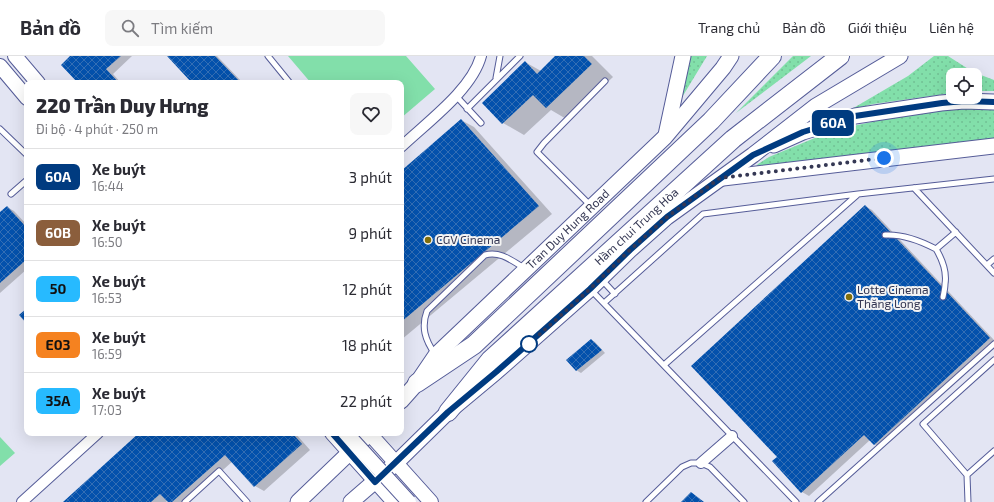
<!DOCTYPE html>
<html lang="vi">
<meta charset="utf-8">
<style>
:root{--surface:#fff;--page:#f7f7f7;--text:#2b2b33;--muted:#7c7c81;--line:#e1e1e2}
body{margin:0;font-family:"Exo 2",sans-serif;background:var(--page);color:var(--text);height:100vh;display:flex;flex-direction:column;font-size:15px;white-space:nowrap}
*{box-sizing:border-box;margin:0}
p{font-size:13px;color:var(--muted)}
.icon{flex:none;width:22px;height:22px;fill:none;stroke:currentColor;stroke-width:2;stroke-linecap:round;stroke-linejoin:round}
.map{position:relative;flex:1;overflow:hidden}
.side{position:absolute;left:24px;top:24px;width:380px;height:356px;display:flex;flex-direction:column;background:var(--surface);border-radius:8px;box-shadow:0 4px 16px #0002}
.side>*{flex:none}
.badge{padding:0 8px;border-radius:6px;font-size:14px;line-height:26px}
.buttons{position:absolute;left:946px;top:12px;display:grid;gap:8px}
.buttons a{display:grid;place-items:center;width:36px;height:36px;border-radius:8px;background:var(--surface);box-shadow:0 4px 16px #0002;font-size:20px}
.you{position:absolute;width:20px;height:20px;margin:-10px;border:3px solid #fff;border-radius:50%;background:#1a73e8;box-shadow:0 0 0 6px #1a73e833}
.map>.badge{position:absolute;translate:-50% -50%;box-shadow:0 0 0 2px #fff}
.round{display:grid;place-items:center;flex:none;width:42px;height:42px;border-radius:8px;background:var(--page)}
.head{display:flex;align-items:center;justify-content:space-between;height:68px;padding:0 12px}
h1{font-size:19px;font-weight:800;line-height:30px}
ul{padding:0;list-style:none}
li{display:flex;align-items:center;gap:12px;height:56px;padding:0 12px;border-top:1px solid var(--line)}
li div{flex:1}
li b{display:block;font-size:15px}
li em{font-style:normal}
li .badge{min-width:44px;font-weight:700;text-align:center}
header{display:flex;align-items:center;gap:24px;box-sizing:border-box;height:56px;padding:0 20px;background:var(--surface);border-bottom:1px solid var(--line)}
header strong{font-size:19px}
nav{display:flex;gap:22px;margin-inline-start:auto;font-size:14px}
.search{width:280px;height:36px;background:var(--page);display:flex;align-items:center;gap:10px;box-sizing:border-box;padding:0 14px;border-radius:8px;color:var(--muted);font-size:15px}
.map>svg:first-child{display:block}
.grass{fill:url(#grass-dots)}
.pitch{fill:#82dfaa}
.shadow{fill:#0003}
.building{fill:url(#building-cross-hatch)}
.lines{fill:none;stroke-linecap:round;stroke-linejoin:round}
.lane-casing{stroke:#555c98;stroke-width:7}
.street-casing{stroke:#555c98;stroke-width:12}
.secondary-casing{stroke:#555c98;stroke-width:16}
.primary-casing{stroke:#555c98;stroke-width:17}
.highway-casing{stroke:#555c98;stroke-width:20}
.lane{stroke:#fff;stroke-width:5}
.street{stroke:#fff;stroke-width:10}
.secondary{stroke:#fff;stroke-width:14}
.primary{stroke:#fff;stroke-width:15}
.highway{stroke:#fff;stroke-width:18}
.secondary-bridge-casing{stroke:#555c98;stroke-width:16;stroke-linecap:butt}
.secondary-bridge{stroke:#fff;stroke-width:14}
.line-casing{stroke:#fff;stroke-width:9}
.line{stroke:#003b80;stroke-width:6}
.walk{stroke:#353854;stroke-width:4;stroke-dasharray:0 7.2}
.poi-dot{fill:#806e0b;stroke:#f3f3f3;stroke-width:1.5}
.stop-dot{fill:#fff;stroke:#003b80;stroke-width:2}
.labels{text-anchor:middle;stroke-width:4;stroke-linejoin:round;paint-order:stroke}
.street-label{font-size:12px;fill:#353854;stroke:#f3f3f3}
.poi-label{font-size:12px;fill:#353854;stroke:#f3f3f3;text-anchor:start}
</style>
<header>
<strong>Bản đồ</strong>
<div class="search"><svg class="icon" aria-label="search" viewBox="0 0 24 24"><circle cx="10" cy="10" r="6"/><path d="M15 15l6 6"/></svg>Tìm kiếm</div>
<nav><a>Trang chủ</a><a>Bản đồ</a><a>Giới thiệu</a><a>Liên hệ</a></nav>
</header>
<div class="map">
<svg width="994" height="446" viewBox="0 0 994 446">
<defs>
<pattern id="grass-dots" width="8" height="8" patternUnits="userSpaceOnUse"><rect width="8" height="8" fill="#82dfaa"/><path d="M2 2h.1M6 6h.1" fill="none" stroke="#71c094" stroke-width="1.8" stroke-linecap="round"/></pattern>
<pattern id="building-cross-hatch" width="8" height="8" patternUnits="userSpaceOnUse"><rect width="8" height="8" fill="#0351ac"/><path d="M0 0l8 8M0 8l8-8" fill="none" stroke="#336eb4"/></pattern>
</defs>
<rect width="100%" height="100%" fill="#e3e5f3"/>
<path class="grass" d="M689,0H707L681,43Z
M793,0H811L736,57Z
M934,0H948L973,16L994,24V35H975V19H953V37L873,48L850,54L908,20Z
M988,50L994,51V84L753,114L758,108L769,101L834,74L914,57Z"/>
<path class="pitch" d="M288,0H406L435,33L401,62V27H311Z
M0,381L15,397L0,410Z"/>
<path class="shadow" d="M72,0H132L113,18L121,27H80Z
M168,0H217L243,27H194Z
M557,0H592L613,21L568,64L551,54L524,79L503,67L525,6L541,15Z
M461,64L474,71L552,158L401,284V117Z
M865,150L872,154L994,284V288L881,392L874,388L870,384L809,440L802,436L778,401Z
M7,151L14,155L27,169V213L0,237V158Z
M591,284L595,286L605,297L581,317L576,314Z
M141,377H295L310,394L264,435L255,430L233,405L187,446H170L168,444L166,446H64Z"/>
<path class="building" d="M70,0H121L106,13L119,27H78L61,9Z
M167,0H215L241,27H192Z
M555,0H584L592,8L546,52L533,39L502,68L482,47L525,5L537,18Z
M461,63L539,150L401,266V115Z
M865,149L990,282L874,389L864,379L801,437L772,405L777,401L691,310Z
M7,150L27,172V203L0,227V156Z
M27,252V268L19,259Z
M591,283L602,294L576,315L566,304Z
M139,377H292L302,388L254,431L225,399L172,446H168L160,438L151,446H63Z
M691,436L704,446H681Z"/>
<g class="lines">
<g class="lane-casing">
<path id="lane" d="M268,0L290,27
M496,22L500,0
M456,40L481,67
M467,53L520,0
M0,73L27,99
M914,132L994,217
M11,138L27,124
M590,149L537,96L544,87L605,25
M885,179C902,178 921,185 936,193
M987,209L994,203
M602,224L615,238
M591,234L796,446
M943,241C944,236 945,232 945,228C947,216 942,203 936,193L956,176
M604,247L703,158L858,138L994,123
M435,298C425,284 421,271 427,255L485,199C500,195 511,204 524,212
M664,309L857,139
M967,419L994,395
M185,446L219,415L247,446
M646,446L682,411L691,407H701L710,411L744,446
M818,446L994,288
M968,446L967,419L923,368L994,304"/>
</g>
<g class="street-casing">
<path id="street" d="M401,91C426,67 472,34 481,0
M701,407L732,380
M22,446L98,377"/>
</g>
<g class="secondary-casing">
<path id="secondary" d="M15,0L38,27
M0,10L27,42
M332,377L394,446
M369,377L431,446"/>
</g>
<g class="primary-casing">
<g id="primary">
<path d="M666,79L683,0"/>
<path d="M774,89L803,76L855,60L941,47L964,45L994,46"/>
<path d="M723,122L994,90"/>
<path id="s1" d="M401,345L417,327L436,299L665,81L723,12L731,0"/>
<path d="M298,446L370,377"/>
<path d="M351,446L396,407L448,356L496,316L590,233L630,194L667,161L753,99L816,50L900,0"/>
</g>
</g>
<g class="highway-casing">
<g id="highway">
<path d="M417,327L474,289L711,65L772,0"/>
<path id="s2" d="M448,356L490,304L733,83L840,0"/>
</g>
</g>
<use href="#lane" class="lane"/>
<use href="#street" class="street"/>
<use href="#secondary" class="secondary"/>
<use href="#primary" class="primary"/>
<use href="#highway" class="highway"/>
<g class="secondary-bridge-casing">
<path id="secondary-bridge" d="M346,377L409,446"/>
</g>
<use href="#secondary-bridge" class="secondary-bridge"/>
</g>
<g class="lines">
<g class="line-casing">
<path id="line" d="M332,377L375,426L448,356L496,316L590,233L630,194L667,161L753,99L803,76L855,60L942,47L964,45L994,46"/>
</g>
<use href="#line" class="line"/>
<path class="walk" d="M529,288L590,233L630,194L667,161L720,122L884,102"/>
</g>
<g class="poi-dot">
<circle cx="428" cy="184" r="4"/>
<circle cx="849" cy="241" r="4"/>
</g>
<circle class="stop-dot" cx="529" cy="288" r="8"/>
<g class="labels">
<g class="street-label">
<text dy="4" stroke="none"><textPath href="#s2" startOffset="265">Hầm chui Trung Hòa</textPath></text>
<text dy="4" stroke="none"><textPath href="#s1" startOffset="240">Tran Duy Hung Road</textPath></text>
</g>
<g class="poi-label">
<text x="436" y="188">CGV Cinema</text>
<text x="857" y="238">Lotte Cinema<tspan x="857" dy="14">Thăng Long</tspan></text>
</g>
</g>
</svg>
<div class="buttons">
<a><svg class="icon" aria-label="locate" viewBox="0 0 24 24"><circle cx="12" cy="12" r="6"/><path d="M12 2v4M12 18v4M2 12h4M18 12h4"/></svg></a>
</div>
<div class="you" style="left:884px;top:102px"></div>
<b class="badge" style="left:833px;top:67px;background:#003b80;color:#fff">60A</b>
<section class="side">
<div class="head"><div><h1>220 Trần Duy Hưng</h1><p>Đi bộ · 4 phút · 250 m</p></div><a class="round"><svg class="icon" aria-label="heart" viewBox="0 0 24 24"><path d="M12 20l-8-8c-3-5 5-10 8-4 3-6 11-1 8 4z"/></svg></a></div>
<ul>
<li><span class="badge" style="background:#003b80;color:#fff">60A</span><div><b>Xe buýt</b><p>16:44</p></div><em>3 phút</em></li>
<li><span class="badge" style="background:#8b5e3c;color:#fff">60B</span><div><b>Xe buýt</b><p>16:50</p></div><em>9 phút</em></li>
<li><span class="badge" style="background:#27baff;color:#111">50</span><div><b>Xe buýt</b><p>16:53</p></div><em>12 phút</em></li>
<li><span class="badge" style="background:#f58220;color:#111">E03</span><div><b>Xe buýt</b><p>16:59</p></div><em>18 phút</em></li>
<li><span class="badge" style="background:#27baff;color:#111">35A</span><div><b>Xe buýt</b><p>17:03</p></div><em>22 phút</em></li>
</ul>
</section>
</div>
